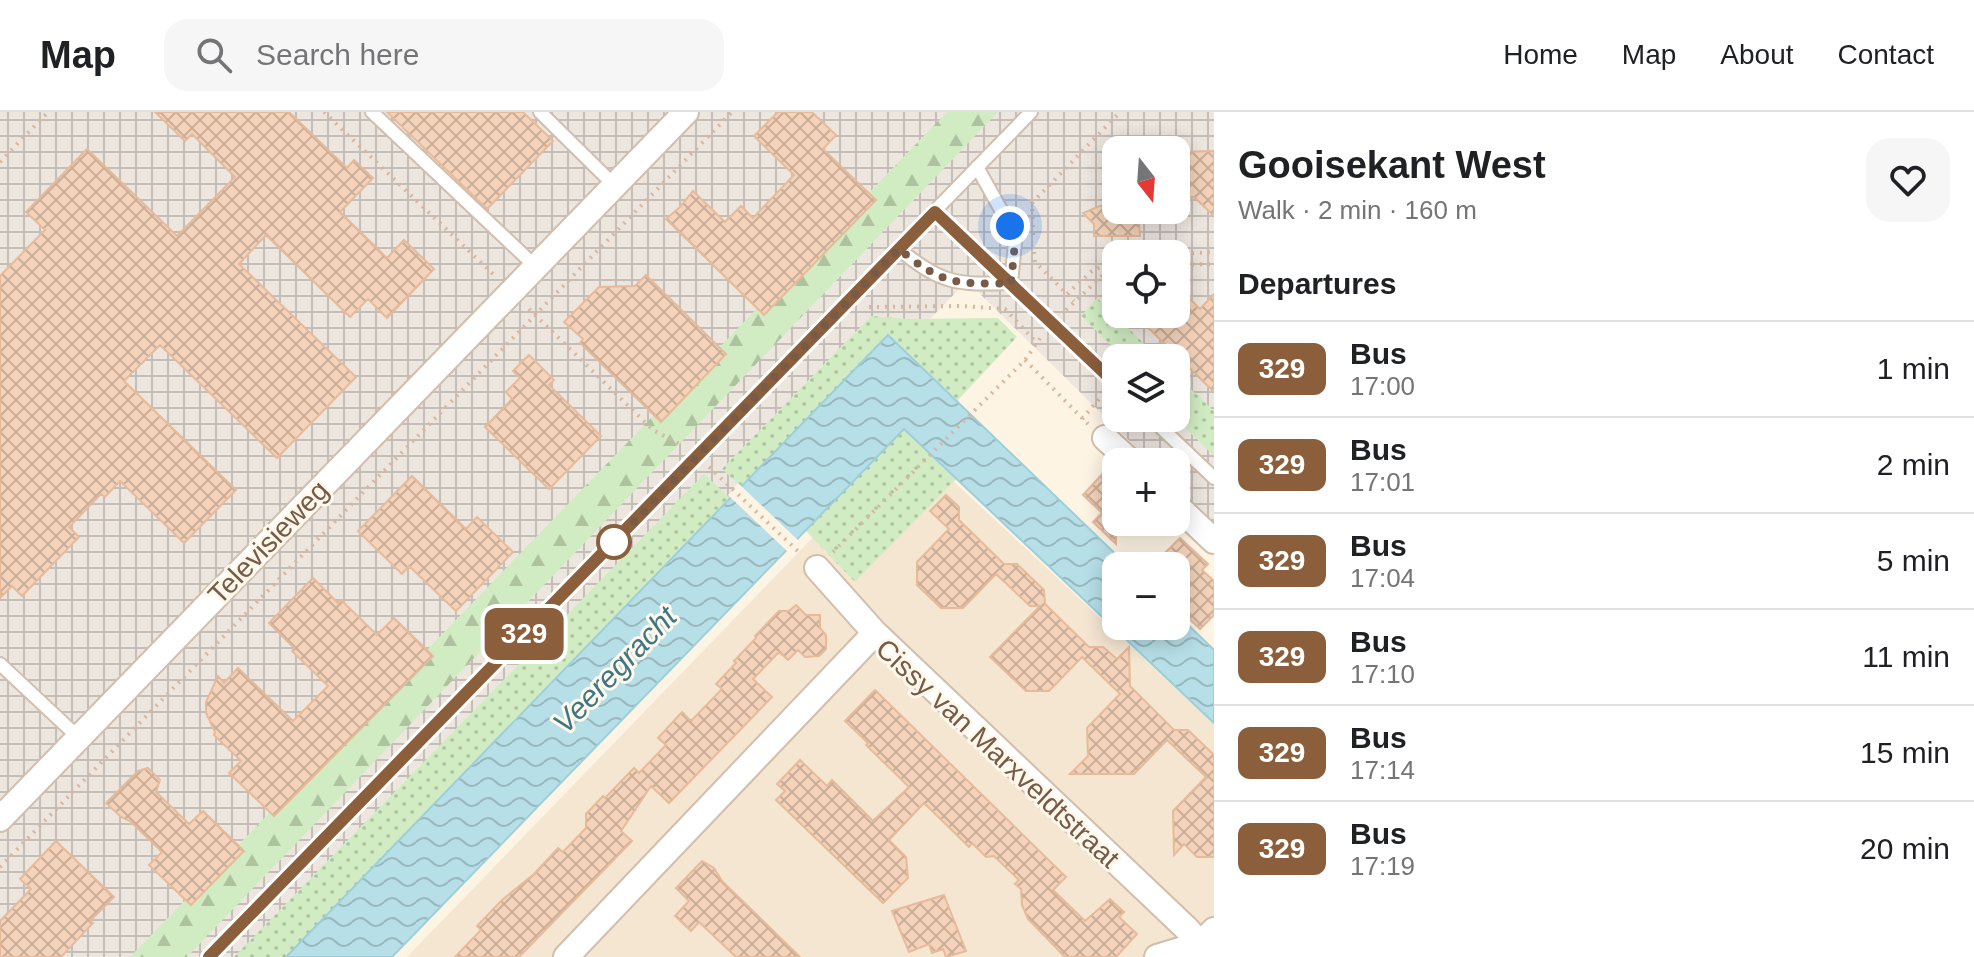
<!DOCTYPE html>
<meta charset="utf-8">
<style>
:root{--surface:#fff;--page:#f6f6f6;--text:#202124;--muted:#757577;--line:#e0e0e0}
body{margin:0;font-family:Arial,sans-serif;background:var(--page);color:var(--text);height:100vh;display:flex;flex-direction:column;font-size:30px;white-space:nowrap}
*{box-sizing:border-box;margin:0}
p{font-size:26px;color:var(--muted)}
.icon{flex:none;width:44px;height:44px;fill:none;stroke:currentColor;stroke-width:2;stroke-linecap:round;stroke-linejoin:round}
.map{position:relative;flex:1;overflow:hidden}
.details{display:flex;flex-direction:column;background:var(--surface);width:760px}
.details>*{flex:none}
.badge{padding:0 16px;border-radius:12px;font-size:28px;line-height:52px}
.needle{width:52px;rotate:163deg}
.fabs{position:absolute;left:1102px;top:24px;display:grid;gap:16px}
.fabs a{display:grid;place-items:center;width:88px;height:88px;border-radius:16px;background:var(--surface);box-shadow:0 4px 20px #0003;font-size:40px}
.you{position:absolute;width:40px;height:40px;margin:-20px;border:6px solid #fff;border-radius:50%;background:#1a73e8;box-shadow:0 0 0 12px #1a73e833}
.map>.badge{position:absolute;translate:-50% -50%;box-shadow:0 0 0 4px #fff}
h2{padding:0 24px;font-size:30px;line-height:72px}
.round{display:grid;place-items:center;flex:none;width:84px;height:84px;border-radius:24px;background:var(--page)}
.headline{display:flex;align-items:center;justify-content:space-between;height:136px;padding:0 24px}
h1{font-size:38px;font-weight:600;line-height:60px}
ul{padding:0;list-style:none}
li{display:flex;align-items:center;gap:24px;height:96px;padding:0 24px;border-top:2px solid var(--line)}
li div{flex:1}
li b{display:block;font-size:30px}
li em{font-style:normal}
li .badge{min-width:88px;font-weight:700;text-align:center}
header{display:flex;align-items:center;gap:48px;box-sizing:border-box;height:112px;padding:0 40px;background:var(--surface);border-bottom:2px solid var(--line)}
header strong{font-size:38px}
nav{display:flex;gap:44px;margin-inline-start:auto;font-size:28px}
.search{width:560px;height:72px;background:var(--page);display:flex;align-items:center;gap:20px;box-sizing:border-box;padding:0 28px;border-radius:24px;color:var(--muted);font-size:30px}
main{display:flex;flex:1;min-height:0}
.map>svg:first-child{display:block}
.residential{fill:#f5e6d2}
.industrial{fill:url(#industrial-grid);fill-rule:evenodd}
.grass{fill:url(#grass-dots)}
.forest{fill:url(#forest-firs)}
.water{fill:url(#water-waves);stroke:#9dcfda;stroke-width:2}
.pier{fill:#fdf4e4}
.building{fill:url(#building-cross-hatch);stroke:#e7ba9a;stroke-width:2}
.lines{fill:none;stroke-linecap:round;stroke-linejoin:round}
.service-casing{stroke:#d1beac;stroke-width:16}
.minor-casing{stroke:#d1beac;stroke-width:28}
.path{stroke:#d9b69d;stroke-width:4;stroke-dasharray:2 6;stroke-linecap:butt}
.service{stroke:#fff;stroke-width:12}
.minor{stroke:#fff;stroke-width:24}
.line-casing{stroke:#fff;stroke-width:18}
.line{stroke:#8b5e3c;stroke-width:12}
.walk{stroke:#775a48;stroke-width:8;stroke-dasharray:0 14.4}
.stop-dot{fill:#fff;stroke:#8b5e3c;stroke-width:4}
.labels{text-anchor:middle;stroke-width:6;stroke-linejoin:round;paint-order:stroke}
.street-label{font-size:28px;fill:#775a48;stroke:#fff8eb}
.water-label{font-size:30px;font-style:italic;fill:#3e7784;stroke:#fff8eb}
</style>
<header>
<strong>Map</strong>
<div class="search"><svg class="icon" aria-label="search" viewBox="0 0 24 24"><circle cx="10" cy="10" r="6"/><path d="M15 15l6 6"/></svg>Search here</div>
<nav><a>Home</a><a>Map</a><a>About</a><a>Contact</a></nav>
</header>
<main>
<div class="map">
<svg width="1214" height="845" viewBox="0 0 1214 845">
<defs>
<pattern id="industrial-grid" width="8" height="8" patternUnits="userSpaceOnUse" patternTransform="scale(2)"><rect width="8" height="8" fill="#ede6df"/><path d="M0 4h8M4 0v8" fill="none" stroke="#c5bdb7"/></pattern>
<pattern id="grass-dots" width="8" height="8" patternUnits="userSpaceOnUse" patternTransform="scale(2)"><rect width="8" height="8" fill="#d1ecc2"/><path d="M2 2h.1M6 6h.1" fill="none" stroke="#aec2a0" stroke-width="1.8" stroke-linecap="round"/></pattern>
<pattern id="forest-firs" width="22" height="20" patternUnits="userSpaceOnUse" patternTransform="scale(2)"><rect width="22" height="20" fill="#d1ecc2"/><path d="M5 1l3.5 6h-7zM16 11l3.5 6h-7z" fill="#aec2a0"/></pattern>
<pattern id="water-waves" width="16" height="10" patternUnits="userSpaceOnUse" patternTransform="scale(2)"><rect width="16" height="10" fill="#b7dfe8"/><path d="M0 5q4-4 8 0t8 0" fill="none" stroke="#9ab8be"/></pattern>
<pattern id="building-cross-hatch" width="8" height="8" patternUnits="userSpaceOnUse" patternTransform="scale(2)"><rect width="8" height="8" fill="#f4d3ba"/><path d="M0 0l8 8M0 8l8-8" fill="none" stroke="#caae99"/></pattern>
</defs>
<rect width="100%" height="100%" fill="#fdf4e4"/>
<path class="residential" d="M908,327L1214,612V845H407Z"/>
<path class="industrial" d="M0,0H1214V411L1176,374V350H1151L967,169L306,845H0ZM1116,38H1176V98H1116ZM1116,142H1176V202H1116ZM1116,246H1176V306H1116Z"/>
<path class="grass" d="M1097,186L1159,246H1124L1081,204Z
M871,204L909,207L998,206L1017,225L957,289L888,223L741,375L722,357Z
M1176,263L1214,299V344L1175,306Z
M904,316L957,366L855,470L805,418Z
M704,362L730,386L286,845H234Z"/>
<path class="forest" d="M947,0H998L187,845H130Z"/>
<path class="water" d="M888,223L1128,454H1116V514H1176V501L1214,538V611L904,317L392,845H286Z"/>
<path class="pier" d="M738,371L800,430L789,441L728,383Z"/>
<path class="building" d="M155,0H289L347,56L354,48L373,66L340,100L387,146L404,128L434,157L387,206L368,187L350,205L266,123L239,152L356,265L277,346L160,233L124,269L236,378L184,431L120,369L105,385L101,382L69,415L79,425L22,484L12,474L0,486V164L45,118L26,100L87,37L177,124L235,65L192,22L185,29Z
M387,0H523L553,29L487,97Z
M778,0H812L836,23L823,37L876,88L764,203L666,107L680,95L693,79L725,110L741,94L753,106L794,63L754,24Z
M1214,39V104L1194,85H1176V40Z
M1102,93L1139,108L1140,124H1094V112L1083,101Z
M646,163L726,242L661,310L580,231L583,227L564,210L599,175L635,174Z
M1214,182V280L1134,202H1176V195L1187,184L1200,197Z
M529,243L554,268L549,273L601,324L549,377L485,315L512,287L506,280L520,266L513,259Z
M1106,358L1116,368V432L1093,410L1102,401L1083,383Z
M412,364L466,417L477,405L513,440L456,499L409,454L402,462L358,419Z
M946,383L959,395V408L1004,452H1017L1044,478L1045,492L1089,535H1103L1117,547L1129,535L1130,574L1174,618H1188L1214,643V745H1197L1184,732L1174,743L1173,699L1206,665L1167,628L1134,662H1070L1088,644L1087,616L1120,582L1082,545L1049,579H1026L990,545L1040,494H1030L996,462L963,496H941L917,473V450L949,417L930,399Z
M1180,426L1208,452L1202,458L1214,469V503L1200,517L1176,494V454H1152Z
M313,466L338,491L341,488L377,523L394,506L433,544L274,704L229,661L241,649L214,623L215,620L206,601V590L218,564L224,571L238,556L293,609L328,574L292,539L294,536L269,511Z
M796,493L806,503H820V516L826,523V537L819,544L805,545L798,538L788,548L779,540L753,567L772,585L669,691L651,674L621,719L632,729L519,845H455L481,818L477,814L502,788L534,762L558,736L563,740L586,716V702L603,684L605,686L634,656L639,661L666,633L658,626L682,600L691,609L722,577L716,572L736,551L734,549L756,526L755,524L779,499H789Z
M875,578L1066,765L1053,778L1085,809L1110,787L1124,800L1119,805L1137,822L1116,845H1065L1028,807L1022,793L1021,777L1015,772L1019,768L994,744L986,745L972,731L969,735L924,691L889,728L906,745L908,766L883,791L776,688L785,679L777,672L800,648L827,674L832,668L873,709L909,675L866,633L868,631L845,609Z
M148,656L160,668L156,680L189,712L203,699L244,739L191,793L149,753L162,740L130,709L121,705L106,691L138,659Z
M56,729L114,785L90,809L93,811L61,845H0V809L31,777L20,767Z
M702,749L714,756L722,769L800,845H736L699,810L691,819L675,804L689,789L676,776Z
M944,783L966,839L946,845L943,837L932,841L929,832L909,840L892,799Z"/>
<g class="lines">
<g class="service-casing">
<path id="service" d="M372,0L536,155
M540,0L615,74
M935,100L1116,272
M899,137C941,172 957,173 1011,171L1015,131L1010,114L977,55
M1151,306L1214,366
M0,552L78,625
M209,845L1031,0"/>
</g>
<g class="minor-casing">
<path id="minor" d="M1105,326L1131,350
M1176,393L1214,429
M817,456L875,521
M0,707L686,0
M566,845L875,521L1186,816L1213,845
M1157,845L1200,832L1214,818"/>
</g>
<path class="path" d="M324,0L494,163
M0,50L48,0
M1033,123L1032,91L1120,0
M1034,140L1035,150L1074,189
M1176,142L1214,140
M1176,153L1214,152
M1067,182L1092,159L1116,148
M869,195L961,194L1005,197L1036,230
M529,197L653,318L683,334
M1066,198L1105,161L1116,157
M1025,248L1088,312
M1082,307L1099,287
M709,355L801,442
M833,440L1025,248L1041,225
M0,755L732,0"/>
<use href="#service" class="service"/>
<use href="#minor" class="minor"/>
</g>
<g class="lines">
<g class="line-casing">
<path id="line" d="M209,845L935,100L1116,272"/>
</g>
<use href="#line" class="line"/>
<path class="walk" d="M614,430L899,137C941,172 958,173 1011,171L1015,131L1010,114"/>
</g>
<circle class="stop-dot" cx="614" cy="430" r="16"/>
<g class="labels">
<g class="street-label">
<text transform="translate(268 430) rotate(-46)" y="10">Televisieweg</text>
<text transform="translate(998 641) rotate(43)" y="10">Cissy van Marxveldtstraat</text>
</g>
<g class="water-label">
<text transform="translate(615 558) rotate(-46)" y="10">Veeregracht</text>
</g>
</g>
</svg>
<div class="fabs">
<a><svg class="needle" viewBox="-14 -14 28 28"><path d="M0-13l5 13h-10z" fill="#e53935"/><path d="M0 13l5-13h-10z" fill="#757577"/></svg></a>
<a><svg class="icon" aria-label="locate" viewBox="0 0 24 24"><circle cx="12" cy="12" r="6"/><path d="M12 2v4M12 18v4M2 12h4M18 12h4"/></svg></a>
<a><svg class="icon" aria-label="layers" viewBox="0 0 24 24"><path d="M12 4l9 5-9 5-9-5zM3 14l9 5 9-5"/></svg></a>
<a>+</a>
<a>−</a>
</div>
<div class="you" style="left:1010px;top:114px"></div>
<b class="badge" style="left:524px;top:522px;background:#8b5e3c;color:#fff">329</b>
</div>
<section class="details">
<div class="headline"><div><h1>Gooisekant West</h1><p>Walk · 2 min · 160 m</p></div><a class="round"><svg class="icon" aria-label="heart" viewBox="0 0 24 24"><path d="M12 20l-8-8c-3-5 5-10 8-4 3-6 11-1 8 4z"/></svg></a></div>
<h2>Departures</h2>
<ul>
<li><span class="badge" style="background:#8b5e3c;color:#fff">329</span><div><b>Bus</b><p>17:00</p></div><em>1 min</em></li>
<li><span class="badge" style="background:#8b5e3c;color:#fff">329</span><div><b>Bus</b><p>17:01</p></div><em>2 min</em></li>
<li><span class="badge" style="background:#8b5e3c;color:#fff">329</span><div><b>Bus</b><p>17:04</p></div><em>5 min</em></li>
<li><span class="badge" style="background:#8b5e3c;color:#fff">329</span><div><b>Bus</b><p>17:10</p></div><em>11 min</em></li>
<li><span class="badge" style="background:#8b5e3c;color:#fff">329</span><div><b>Bus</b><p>17:14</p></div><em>15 min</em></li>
<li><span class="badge" style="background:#8b5e3c;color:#fff">329</span><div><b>Bus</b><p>17:19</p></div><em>20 min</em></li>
</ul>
</section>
</main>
